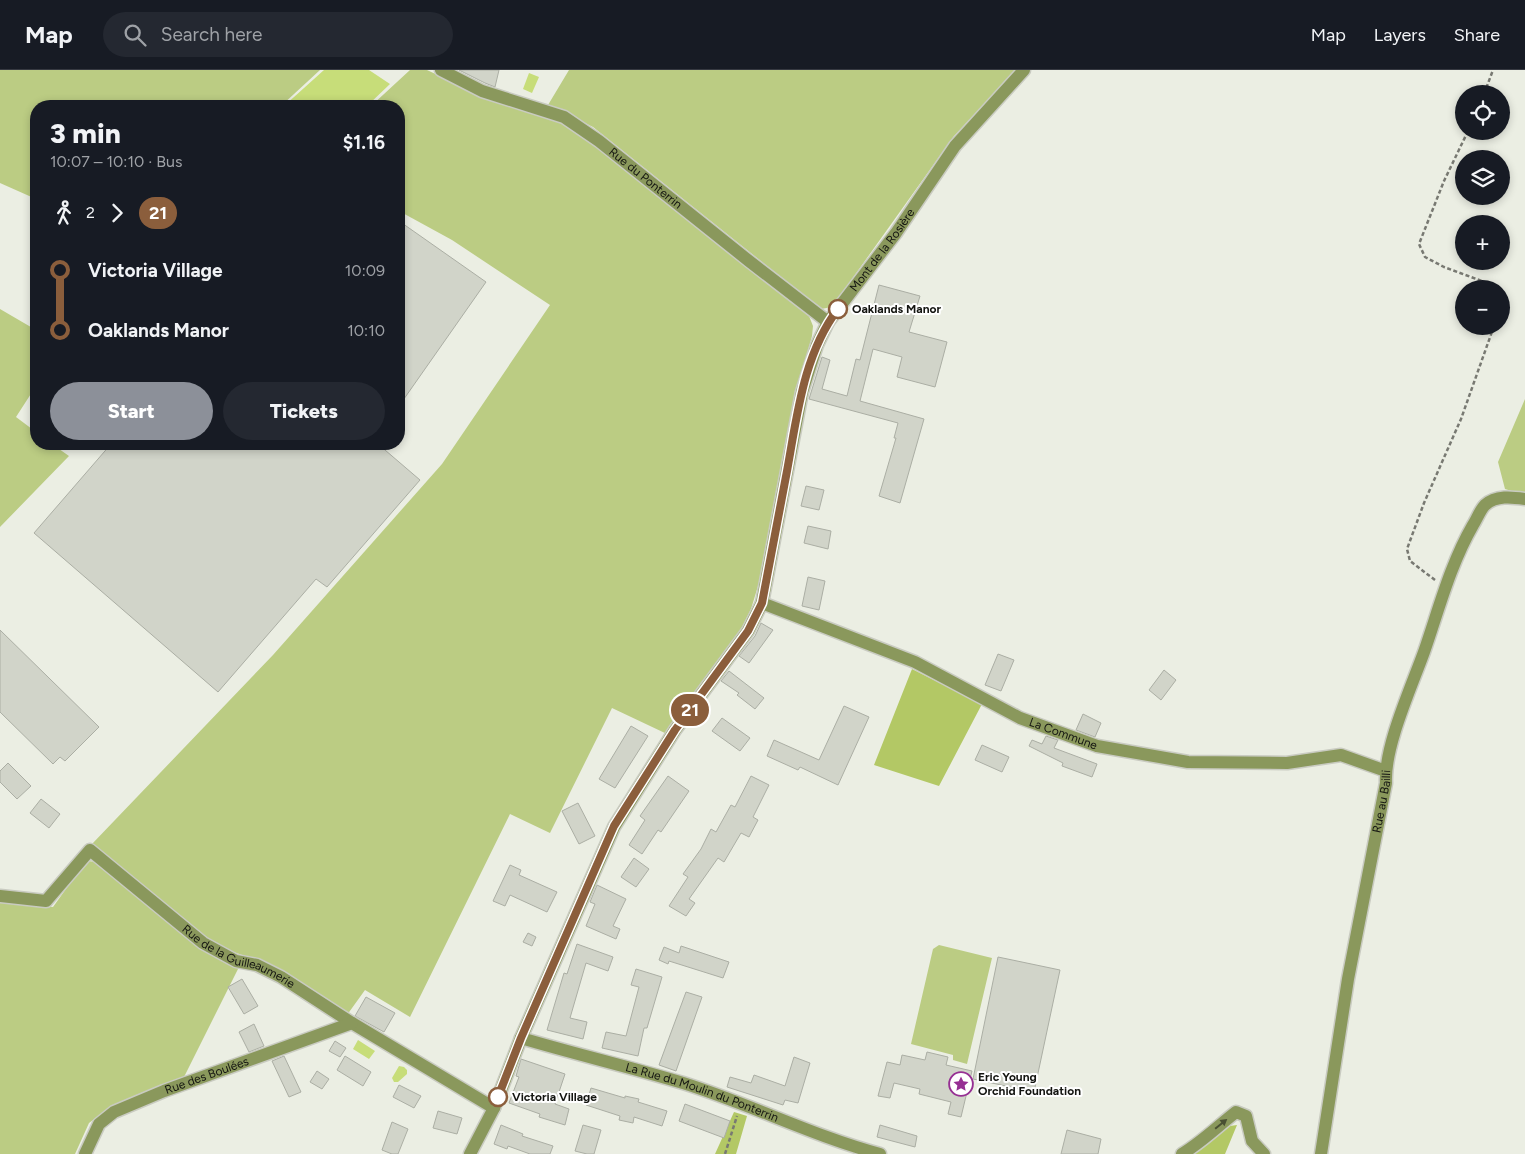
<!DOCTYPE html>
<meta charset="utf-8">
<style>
:root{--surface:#171b24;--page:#242831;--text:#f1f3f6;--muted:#9ea1a6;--line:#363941;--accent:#8c9099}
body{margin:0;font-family:Figtree,sans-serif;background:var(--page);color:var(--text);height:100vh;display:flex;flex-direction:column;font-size:19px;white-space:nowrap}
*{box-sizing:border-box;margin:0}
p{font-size:16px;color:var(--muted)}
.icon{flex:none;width:28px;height:28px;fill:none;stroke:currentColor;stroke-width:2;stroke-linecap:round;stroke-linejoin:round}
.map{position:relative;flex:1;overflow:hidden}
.side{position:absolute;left:30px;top:30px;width:375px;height:350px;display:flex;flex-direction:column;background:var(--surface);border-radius:20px;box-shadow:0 2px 8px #0003}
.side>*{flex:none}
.badge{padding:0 10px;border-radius:16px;font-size:18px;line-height:32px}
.tools{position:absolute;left:1455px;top:15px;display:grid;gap:10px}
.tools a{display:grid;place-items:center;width:55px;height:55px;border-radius:50%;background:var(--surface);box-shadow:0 2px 8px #0003;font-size:25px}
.map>.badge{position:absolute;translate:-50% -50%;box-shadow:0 0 0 2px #fff}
.legs{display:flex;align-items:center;gap:8px;height:55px;padding:0 20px;font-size:16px}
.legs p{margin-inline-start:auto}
.summary{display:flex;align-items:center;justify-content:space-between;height:85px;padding:0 20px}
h1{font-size:28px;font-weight:800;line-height:38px}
.primary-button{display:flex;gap:10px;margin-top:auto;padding:10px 20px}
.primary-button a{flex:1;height:58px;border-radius:30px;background:var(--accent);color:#fff;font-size:20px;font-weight:800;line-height:58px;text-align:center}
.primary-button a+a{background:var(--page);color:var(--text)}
ul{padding:0 20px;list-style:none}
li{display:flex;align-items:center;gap:18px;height:60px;font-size:19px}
li i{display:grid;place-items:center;width:8px;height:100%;margin:0 6px;background:currentColor}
li i::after{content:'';width:12px;height:12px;margin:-6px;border:4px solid;border-radius:50%;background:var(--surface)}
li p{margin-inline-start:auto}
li:first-child i{background:linear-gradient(#0000 50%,currentColor 0)}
li:last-child i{background:linear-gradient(currentColor 50%,#0000 0)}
header{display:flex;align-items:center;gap:30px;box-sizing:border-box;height:70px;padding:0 25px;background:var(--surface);border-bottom:1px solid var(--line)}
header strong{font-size:24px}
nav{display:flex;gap:28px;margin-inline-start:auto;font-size:18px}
.search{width:350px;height:45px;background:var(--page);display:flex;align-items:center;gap:12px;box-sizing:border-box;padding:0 18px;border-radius:28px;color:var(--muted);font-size:19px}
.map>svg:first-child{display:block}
.green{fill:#bbcc83}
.forest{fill:#b3c865}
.water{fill:#c7dd79}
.building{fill:#d1d4c9;stroke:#abaea4}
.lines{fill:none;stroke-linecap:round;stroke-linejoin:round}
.minor-casing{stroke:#c9cbc1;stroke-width:15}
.path{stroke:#787972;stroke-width:2.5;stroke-dasharray:4 2.5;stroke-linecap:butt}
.minor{stroke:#8a985c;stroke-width:12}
.oneway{fill:#495033}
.line-1-casing{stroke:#fff;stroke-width:11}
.line-1{stroke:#8b5e3c;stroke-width:8}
.stop-1-dot{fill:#fff;stroke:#8b5e3c;stroke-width:2.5}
.labels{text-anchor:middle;stroke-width:4;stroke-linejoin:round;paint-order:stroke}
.street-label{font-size:12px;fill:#141511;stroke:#fff}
.stop-label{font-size:12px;font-weight:bold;fill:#141511;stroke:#fff;text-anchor:start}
.poi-label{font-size:12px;font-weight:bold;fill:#141511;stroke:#fff;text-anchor:start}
</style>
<header>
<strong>Map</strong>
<div class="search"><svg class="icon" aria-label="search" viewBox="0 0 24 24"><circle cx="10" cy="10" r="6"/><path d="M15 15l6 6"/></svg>Search here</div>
<nav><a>Map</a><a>Layers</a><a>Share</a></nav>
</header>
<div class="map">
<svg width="1525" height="1084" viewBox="0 0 1525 1084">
<rect width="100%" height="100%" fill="#ebeee3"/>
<path class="green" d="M0,0H320L281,36H90L82,33L80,36H36V129L0,113Z
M410,0H427L480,25L565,54L633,102L809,246L813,256L812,266L792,340L762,503L751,539L736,570L667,664L612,638L550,763L510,744L410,947L365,920L347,945L274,896L216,876L200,866L92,774L273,585L442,394L550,235L452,170L399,141V36H371Z
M569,0H1016L954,66L832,237L821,239L593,57L548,35Z
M0,239L36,260V316L16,347L36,362V374H52L69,386L0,457Z
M1525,329V425L1505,419L1498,392Z
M86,791L99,792L240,895L184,1007L105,1041L89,1053L75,1084H0V831L53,837Z
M939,875L992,888L967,994L953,990V985L911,974L933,879Z"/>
<path class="forest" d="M912,599L982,634L939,716L874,695Z
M734,1042L747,1046L736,1084H715Z
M1237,1055L1225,1084H1191L1223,1057Z"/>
<path class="water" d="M324,0H369L390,14L367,36H284Z
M529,3L539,7L532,23L523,19Z
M358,970L375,981L369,989L353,979Z
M399,996L404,997L407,1000V1004L398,1012H394L392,1008Z"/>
<path class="building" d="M459,0H499L495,17L485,13Z
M399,151L486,212L399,336Z
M879,215L920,226L909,262L947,272L935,317L897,307L902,287L873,279L860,331L924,349L900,433L879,426L896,368H894L898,353L809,329L822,287L830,290L822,319L847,326L856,289L860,290Z
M111,374H378L420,410L327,517L316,509L218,622L34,463Z
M806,416L824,420L819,440L801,436Z
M808,456L831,461L828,479L804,473Z
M808,507L825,511L819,540L802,536Z
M761,553L773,560L749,593L739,586L755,566Z
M0,560L99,657L65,691L60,687L53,694L0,642Z
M998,584L1014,590L1001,621L985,615Z
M1164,600L1176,610L1161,630L1149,620Z
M729,601L764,628L755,639L737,625L739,623L721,611Z
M844,636L869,647L838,715L800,697L798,700L767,686L774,670L819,690Z
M1083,644L1101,653L1095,667L1076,660Z
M722,648L750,668L740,681L712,661Z
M631,656L648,666L615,718L599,709Z
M1046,666L1058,670L1054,678L1097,694L1092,707L1062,696L1063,693L1029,676L1032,670L1042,674Z
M982,675L1009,687L1002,702L975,690Z
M8,693L31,716L17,729L0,712V701Z
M668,706L689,721L661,762L658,760L642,784L629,775L645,750L640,746Z
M751,706L769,715L753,747L758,750L749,767L741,763L724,792L718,788L689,829L695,833L686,846L669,836L688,807L683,804L701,779L711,759L716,762L731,735L735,737Z
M41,729L60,744L49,758L30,743Z
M578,733L595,766L579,774L562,741Z
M634,788L649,799L636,817L621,807Z
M510,795L521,800L519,805L557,822L547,842L510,825L505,836L493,831Z
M597,815L626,829L613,856L620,859L616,869L586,856L595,834L590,832Z
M528,863L536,867L532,876L523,872Z
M577,874L613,887L608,901L586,893L570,948L587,952L583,969L547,960L564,903L567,904Z
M681,876L729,892L723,908L669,891L668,894L659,890L664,877L679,883Z
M998,887L1060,900L1034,1022L973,1009Z
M636,899L662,907L647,958H644L638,986L602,978L606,962L626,966L639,917L631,915Z
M242,909L258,936L244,944L228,917Z
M686,922L702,927L676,1001L659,995Z
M366,927L395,943L384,962L355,946Z
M254,954L264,976L249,982L239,962Z
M335,971L346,978L340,987L329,981Z
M927,982L948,987L946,995L972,1001L961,1047L948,1044L951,1032L919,1024L920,1019L894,1013L890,1028L878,1026L887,992L900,995L902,985L925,990Z
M284,986L301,1022L289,1027L272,991Z
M345,986L371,1002L363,1016L337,1000Z
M794,987L810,993L798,1033L785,1030L783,1035L727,1017L730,1007L751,1013L754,1005L785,1016Z
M521,989L565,1004L555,1034L569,1039L565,1055L539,1047L540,1044L509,1033L519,1007L516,1006Z
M317,1001L329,1009L322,1019L310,1012Z
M399,1015L421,1026L414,1038L393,1027Z
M591,1018L625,1028V1026L639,1029L638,1032L667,1041L662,1056L634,1047L633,1053L619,1050L620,1046L586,1035Z
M685,1034L730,1051L724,1068L679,1051Z
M438,1041L462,1048L457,1064L433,1058Z
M392,1052L408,1059L398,1084H392L382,1080Z
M501,1055L523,1064L522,1066L553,1076L550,1084H530L508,1076L507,1079L494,1074Z
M583,1055L601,1060L594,1084H587L575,1081Z
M880,1055L917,1066L915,1077L877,1067Z
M1067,1060L1101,1069L1098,1084H1061Z"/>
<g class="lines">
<g class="minor-casing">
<g id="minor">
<path id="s1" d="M441,0L482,21L564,47L599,71L749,191L828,252"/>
<path id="s2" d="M762,533L915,592L1020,648L1097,676L1188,692L1287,693L1341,685L1386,701"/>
<path id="s3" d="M0,826L46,831L90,780L203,873L236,891L257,895L281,907L352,953L494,1038"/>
<path id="s4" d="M521,968C575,984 630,997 683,1013C750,1034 813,1066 880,1084"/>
<path id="s5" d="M85,1084L99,1054L114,1042L164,1021L352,953"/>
<path id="s6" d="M470,1084L494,1038L521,968L614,757L675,660L748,561L762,533L802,322L817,275L828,252L896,163L955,76L1024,0"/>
<path d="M1182,1084C1202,1072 1218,1056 1236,1042L1246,1046L1252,1071L1264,1084"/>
<path id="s7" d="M1321,1084L1348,909L1386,713C1384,677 1411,618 1424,582C1439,539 1450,495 1473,455C1477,449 1480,440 1485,435C1496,425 1512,427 1525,429"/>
</g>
</g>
<path class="path" d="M1484,24L1493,0
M1468,61L1444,111L1419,174L1425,187L1444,197L1487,213L1493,219
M1435,510L1410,491L1407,479L1424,433L1461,349L1494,256
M725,1084L737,1046"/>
<use href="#minor" class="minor"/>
</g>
<defs><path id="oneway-solid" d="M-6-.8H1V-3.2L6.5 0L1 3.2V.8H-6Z" transform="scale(1.25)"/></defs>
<use class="oneway" href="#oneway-solid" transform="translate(1221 1054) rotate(-39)"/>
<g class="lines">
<g class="line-1-casing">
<path id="line-1" d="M498,1027L521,968L614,756L675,660L748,561L762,533C770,489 779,445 787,401C797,347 803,285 838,239"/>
</g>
<use href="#line-1" class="line-1"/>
</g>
<defs>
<g id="sight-ring" transform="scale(1.25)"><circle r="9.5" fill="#fff" stroke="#962f93" stroke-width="1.5"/><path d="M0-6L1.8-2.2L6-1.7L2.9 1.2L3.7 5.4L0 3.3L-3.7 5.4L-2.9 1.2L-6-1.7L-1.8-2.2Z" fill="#962f93"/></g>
</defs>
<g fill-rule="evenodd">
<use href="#sight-ring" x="961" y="1014"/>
</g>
<g class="stop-1-dot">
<circle cx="838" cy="239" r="9"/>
<circle cx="498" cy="1027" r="9"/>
</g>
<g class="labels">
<g class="street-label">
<text dy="4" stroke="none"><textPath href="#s1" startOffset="234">Rue du Ponterrin</textPath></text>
<text dy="4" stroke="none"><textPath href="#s6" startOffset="1006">Mont de la Rosière</textPath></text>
<text dy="4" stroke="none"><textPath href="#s2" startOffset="329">La Commune</textPath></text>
<text dy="4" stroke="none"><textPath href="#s7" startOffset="358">Rue au Bailli</textPath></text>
<text dy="4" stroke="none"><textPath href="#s3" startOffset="298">Rue de la Guilleaumerie</textPath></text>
<text dy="4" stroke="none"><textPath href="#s5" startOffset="152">Rue des Boulées</textPath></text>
<text dy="4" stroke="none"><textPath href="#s4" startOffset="189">La Rue du Moulin du Ponterrin</textPath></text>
</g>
<g class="stop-label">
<text x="852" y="243">Oaklands Manor</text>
<text x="512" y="1031">Victoria Village</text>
</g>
<g class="poi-label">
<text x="978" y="1011">Eric Young<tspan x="978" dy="14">Orchid Foundation</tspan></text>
</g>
</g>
</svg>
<div class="tools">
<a><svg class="icon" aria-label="locate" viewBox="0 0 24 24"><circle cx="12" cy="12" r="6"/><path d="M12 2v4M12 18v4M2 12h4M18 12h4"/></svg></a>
<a><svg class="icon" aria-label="layers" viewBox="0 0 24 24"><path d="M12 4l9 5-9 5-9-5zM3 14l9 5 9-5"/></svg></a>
<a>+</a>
<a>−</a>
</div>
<b class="badge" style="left:690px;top:640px;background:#8b5e3c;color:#fff">21</b>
<section class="side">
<div class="summary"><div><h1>3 min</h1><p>10:07 – 10:10 · Bus</p></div><b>$1.16</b></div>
<div class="legs"><svg class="icon" aria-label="walk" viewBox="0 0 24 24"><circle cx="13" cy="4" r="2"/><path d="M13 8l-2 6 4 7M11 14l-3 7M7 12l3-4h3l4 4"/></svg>2<svg class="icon" aria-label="forward" viewBox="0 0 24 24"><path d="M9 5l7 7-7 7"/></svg><b class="badge" style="background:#8b5e3c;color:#fff">21</b></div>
<ul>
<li><i style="color:#8b5e3c"></i><b>Victoria Village</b><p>10:09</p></li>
<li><i style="color:#8b5e3c"></i><b>Oaklands Manor</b><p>10:10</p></li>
</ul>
<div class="primary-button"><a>Start</a><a>Tickets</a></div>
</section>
</div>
